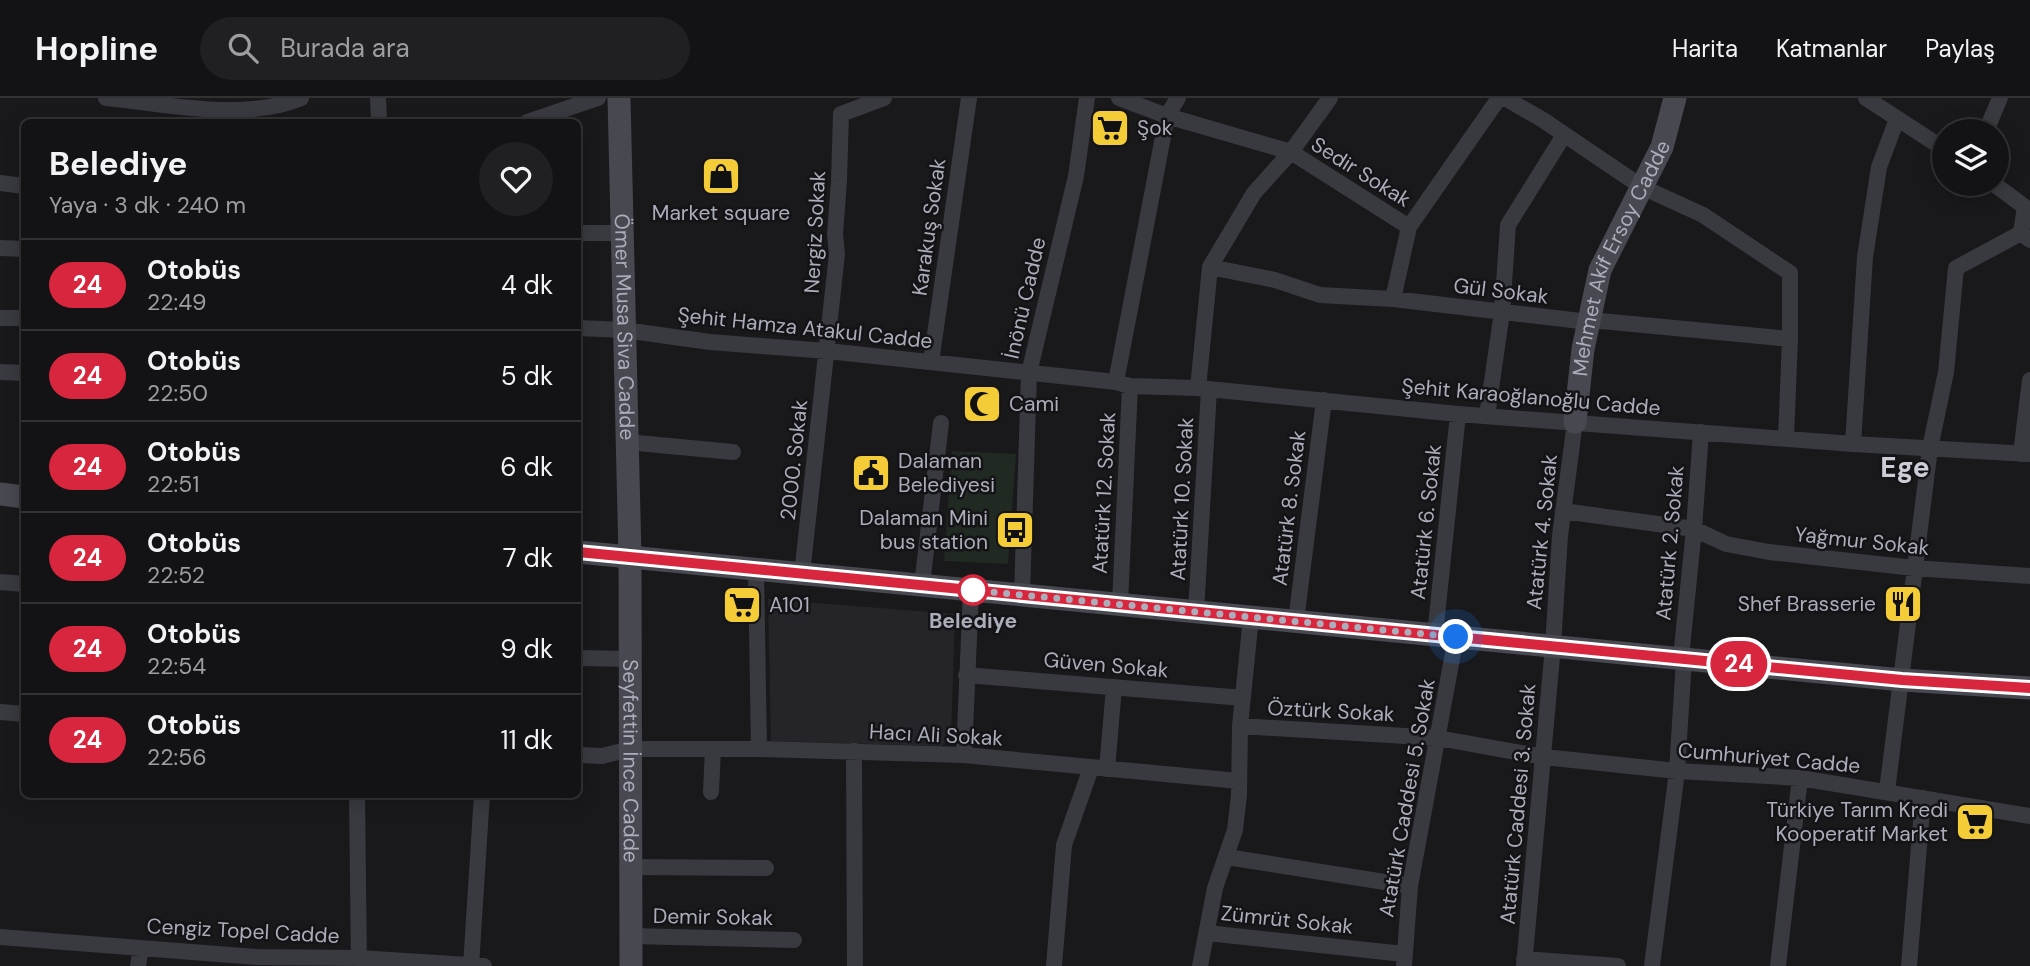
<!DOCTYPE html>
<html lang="tr">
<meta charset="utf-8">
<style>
:root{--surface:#131214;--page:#202022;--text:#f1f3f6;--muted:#9d9ea0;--line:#323234}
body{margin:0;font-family:"DM Sans",sans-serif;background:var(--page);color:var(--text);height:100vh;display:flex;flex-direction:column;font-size:26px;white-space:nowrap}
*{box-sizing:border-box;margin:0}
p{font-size:23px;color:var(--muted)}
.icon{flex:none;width:38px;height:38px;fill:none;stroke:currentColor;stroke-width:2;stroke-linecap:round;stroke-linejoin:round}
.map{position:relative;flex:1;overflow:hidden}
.panel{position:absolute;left:21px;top:21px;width:560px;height:679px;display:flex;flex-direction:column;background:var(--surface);border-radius:10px;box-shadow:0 4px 18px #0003,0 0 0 2px var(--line)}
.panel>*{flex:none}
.badge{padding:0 14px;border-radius:23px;font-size:24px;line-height:46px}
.buttons{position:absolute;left:1932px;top:21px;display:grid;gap:14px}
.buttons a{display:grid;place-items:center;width:77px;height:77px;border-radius:50%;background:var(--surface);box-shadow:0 4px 18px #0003,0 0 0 2px var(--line);font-size:35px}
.you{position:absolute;width:35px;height:35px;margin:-18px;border:5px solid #fff;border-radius:50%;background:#1a73e8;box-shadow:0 0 0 10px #1a73e833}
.map>.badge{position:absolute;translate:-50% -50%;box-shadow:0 0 0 4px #fff}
.round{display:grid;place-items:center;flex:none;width:74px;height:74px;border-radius:37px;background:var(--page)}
.summary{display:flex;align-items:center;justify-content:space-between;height:119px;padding:0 28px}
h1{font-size:33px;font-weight:700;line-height:52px}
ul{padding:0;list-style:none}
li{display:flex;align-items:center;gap:21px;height:91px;padding:0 28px;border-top:2px solid var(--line)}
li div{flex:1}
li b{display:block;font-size:26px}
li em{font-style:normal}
li .badge{min-width:77px;font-weight:700;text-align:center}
header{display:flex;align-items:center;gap:42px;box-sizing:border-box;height:98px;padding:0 35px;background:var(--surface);border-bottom:2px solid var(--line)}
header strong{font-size:33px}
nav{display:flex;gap:38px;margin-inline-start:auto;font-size:24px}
.search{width:490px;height:63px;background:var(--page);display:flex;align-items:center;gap:18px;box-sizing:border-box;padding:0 24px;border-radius:38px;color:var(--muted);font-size:26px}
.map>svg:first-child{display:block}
.built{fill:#252428}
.green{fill:#202922}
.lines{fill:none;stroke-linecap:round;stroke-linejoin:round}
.street{stroke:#393a40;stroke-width:16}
.secondary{stroke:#474850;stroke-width:23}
.line-casing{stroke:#fff;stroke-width:16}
.line{stroke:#d7263d;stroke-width:10}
.walk{stroke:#abadba;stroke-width:7;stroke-dasharray:0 12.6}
.stop-dot{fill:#fff;stroke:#d7263d;stroke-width:3.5}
.labels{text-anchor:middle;stroke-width:5;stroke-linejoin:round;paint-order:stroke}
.poi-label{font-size:21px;fill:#abadba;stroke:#141316;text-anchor:start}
.street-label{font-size:21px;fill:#abadba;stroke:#141316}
.stop-label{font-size:21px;font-weight:bold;fill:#abadba;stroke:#141316}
.district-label{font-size:28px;font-weight:bold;fill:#cccdd6;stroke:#141316}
</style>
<header>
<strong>Hopline</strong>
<div class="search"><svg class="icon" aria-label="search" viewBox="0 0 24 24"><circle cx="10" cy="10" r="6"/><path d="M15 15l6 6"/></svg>Burada ara</div>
<nav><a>Harita</a><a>Katmanlar</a><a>Paylaş</a></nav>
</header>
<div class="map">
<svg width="2030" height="868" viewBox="0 0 2030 868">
<rect width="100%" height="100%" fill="#19181b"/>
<path class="built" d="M768,501L955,516L951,640L941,648L771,643Z"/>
<path class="green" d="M952,353L1016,356L1008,466L944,463Z"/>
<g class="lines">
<path class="street" d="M106,0C167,6 243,24 301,0
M378,0L379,24
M1119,0L1167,18L1291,54L1409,129
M1505,0L1543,22L1642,89L1703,117L1790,175V241L1786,340
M1866,0L1944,51
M527,24L598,0
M1986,33L2000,0
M0,85L24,88
M1994,86L2025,109L2021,135L2030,142
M578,135H622
M0,150L24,151
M1210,169L1275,182L1320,197L1393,201L1589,224L1601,223L1790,241
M1393,201L1409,129L1499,0
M0,220H24
M578,230L624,232L710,244L827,253L1116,284L1130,288L1198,290L1458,316L1853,346L2030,356
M931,264L969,0
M0,274L24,275
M1116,284L1167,18L1178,0
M1198,290L1210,169L1254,95L1291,54L1330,0
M1487,318L1502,214L1508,127L1564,37
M627,344L733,354
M1853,346L1865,159L1879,69L1897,21
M2021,356L2030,282
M1563,413L1694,431L1726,446L1769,454L1914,470L2030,478
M756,471L759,651
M802,476L837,156L835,136L839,83L841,16L884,0
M0,484L24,486
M922,487L941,325
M1022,497L1029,275L1076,78L1087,0
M1120,505L1130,288
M1196,514L1209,291
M1296,523L1324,302
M1435,537L1458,316
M578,560L630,561
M1681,560L1694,431L1701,334
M966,577L1243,600
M0,614L24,616
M1240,628L1438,640L1544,659L1677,673L1800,680L2030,718
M854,653L855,868
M578,657L602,658L630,651H759L964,657L1239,683
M964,657L971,492
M1107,671L1114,589
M1887,693L1930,350L1946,274L1956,170L2021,135
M711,694L713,651
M357,696L359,868
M1227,759L1410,788
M631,769L766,770
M1207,835L1404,856
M631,838L794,842
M0,839L256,859L359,860L484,868
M1524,861L1618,868
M138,868L141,850
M471,868L482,696
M1054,868L1064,747L1091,670
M1200,868L1215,790L1235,732L1239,697L1240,628L1251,519
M1404,868L1410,788L1456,539
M1524,868L1553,548L1560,438L1575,324
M1652,868L1677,673L1684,561
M1778,868L1800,680
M1909,868L1923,700"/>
<g class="secondary">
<path id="s1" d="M619,0L630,459L631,868"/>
<path id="s2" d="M1575,324L1583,251L1600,172L1662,49L1675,0"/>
<path d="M0,396L24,399"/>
<path d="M578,454L1902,582L2030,590"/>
</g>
</g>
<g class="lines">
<g class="line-casing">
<path id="line" d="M578,454L1902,582L2030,590"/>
</g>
<use href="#line" class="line"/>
<path class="walk" d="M973,492H971L1456,539"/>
</g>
<defs>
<g id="supermarket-square" transform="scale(2.0125)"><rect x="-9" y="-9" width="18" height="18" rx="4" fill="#f3cc38" stroke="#141316"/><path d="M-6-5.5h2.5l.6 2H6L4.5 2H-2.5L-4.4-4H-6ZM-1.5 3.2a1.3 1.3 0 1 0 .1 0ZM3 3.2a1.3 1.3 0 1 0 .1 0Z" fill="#111"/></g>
<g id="shop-square" transform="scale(2.0125)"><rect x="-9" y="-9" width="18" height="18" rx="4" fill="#f3cc38" stroke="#141316"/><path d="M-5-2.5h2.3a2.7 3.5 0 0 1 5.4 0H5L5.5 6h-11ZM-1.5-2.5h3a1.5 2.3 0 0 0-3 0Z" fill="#111"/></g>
<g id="mosque-square" transform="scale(2.0125)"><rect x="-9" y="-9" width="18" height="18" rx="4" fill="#f3cc38" stroke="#141316"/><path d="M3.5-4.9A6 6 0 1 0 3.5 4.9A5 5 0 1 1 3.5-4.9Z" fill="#111"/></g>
<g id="civic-square" transform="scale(2.0125)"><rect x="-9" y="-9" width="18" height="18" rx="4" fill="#f3cc38" stroke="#141316"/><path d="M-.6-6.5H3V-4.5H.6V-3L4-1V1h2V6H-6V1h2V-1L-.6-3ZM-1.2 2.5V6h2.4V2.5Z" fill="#111"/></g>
<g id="bus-square" transform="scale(2.0125)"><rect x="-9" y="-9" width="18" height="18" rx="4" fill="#f3cc38" stroke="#141316"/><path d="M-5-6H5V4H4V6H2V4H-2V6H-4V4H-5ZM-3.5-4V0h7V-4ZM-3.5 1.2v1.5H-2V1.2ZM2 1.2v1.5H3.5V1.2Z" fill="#111"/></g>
<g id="restaurant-square" transform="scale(2.0125)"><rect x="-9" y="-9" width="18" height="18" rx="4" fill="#f3cc38" stroke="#141316"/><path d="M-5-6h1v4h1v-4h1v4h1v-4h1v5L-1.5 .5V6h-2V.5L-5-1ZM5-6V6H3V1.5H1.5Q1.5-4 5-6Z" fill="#111"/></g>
</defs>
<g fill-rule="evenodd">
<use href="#supermarket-square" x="1110" y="30"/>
<use href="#shop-square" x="721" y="78"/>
<use href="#mosque-square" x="982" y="306"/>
<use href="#civic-square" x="871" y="375"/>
<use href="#bus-square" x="1015" y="432"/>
<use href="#restaurant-square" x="1903" y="506"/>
<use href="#supermarket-square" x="742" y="507"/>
<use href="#supermarket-square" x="1975" y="724"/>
</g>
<circle class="stop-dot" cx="973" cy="492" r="14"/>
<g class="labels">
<g class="poi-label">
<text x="1137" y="37">Şok</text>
<text x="721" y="122" text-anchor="middle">Market square</text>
<text x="1009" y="313">Cami</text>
<text x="898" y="370">Dalaman<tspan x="898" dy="24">Belediyesi</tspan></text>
<text x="988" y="427" text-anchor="end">Dalaman Mini<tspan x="988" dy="24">bus station</tspan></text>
<text x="1876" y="513" text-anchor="end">Shef Brasserie</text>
<text x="769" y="514">A101</text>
<text x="1948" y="719" text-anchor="end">Türkiye Tarım Kredi<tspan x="1948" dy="24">Kooperatif Market</tspan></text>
</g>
<g class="street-label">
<text transform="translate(1361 74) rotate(32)" y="7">Sedir Sokak</text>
<text transform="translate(929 129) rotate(-82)" y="7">Karakuş Sokak</text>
<text transform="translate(815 134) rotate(-87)" y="7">Nergiz Sokak</text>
<text dy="7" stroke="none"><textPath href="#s2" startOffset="172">Mehmet Akif Ersoy Cadde</textPath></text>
<text transform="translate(1501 193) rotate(7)" y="7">Gül Sokak</text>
<text transform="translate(1025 200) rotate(-77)" y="7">İnönü Cadde</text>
<text dy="7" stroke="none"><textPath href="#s1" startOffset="229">Ömer Musa Siva Cadde</textPath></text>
<text transform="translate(805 230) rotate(6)" y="7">Şehit Hamza Atakul Cadde</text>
<text transform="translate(1531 299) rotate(5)" y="7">Şehit Karaoğlanoğlu Cadde</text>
<text transform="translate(794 362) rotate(-84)" y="7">2000. Sokak</text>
<text transform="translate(1104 395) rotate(-87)" y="7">Atatürk 12. Sokak</text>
<text transform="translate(1182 401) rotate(-87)" y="7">Atatürk 10. Sokak</text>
<text transform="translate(1289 410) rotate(-83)" y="7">Atatürk 8. Sokak</text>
<text transform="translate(1426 424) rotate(-84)" y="7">Atatürk 6. Sokak</text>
<text transform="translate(1542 434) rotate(-84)" y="7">Atatürk 4. Sokak</text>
<text transform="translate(1862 443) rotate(6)" y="7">Yağmur Sokak</text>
<text transform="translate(1670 445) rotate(-85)" y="7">Atatürk 2. Sokak</text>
<text transform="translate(1106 567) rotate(5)" y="7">Güven Sokak</text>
<text transform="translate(1331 613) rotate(3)" y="7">Öztürk Sokak</text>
<text transform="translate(936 637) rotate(3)" y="7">Hacı Ali Sokak</text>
<text transform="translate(1769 660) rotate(5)" y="7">Cumhuriyet Cadde</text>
<text dy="7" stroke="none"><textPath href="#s1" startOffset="663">Seyfettin İnce Cadde</textPath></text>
<text transform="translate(1407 700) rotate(-80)" y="7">Atatürk Caddesi 5. Sokak</text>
<text transform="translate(1518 706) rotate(-85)" y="7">Atatürk Caddesi 3. Sokak</text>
<text transform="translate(713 819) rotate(1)" y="7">Demir Sokak</text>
<text transform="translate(1287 822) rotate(6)" y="7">Zümrüt Sokak</text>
<text transform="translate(243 833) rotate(3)" y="7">Cengiz Topel Cadde</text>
</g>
<g class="stop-label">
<text x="973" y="530">Belediye</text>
</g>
<g class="district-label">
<text x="1905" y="379">Ege</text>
</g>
</g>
</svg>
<div class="buttons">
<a><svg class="icon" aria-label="layers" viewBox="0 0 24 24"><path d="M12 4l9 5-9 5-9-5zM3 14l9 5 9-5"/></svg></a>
</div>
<div class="you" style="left:1456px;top:539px"></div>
<b class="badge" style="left:1739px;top:566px;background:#d7263d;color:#fff">24</b>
<section class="panel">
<div class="summary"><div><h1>Belediye</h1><p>Yaya · 3 dk · 240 m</p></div><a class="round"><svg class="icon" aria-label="heart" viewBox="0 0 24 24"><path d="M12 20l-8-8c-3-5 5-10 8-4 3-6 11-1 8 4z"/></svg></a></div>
<ul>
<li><span class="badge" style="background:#d7263d;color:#fff">24</span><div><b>Otobüs</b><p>22:49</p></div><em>4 dk</em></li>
<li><span class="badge" style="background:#d7263d;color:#fff">24</span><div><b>Otobüs</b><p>22:50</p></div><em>5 dk</em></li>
<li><span class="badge" style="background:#d7263d;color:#fff">24</span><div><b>Otobüs</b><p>22:51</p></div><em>6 dk</em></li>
<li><span class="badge" style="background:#d7263d;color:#fff">24</span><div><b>Otobüs</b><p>22:52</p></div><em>7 dk</em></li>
<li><span class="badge" style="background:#d7263d;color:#fff">24</span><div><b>Otobüs</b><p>22:54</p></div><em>9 dk</em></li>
<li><span class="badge" style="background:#d7263d;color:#fff">24</span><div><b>Otobüs</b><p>22:56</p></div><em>11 dk</em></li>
</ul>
</section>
</div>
